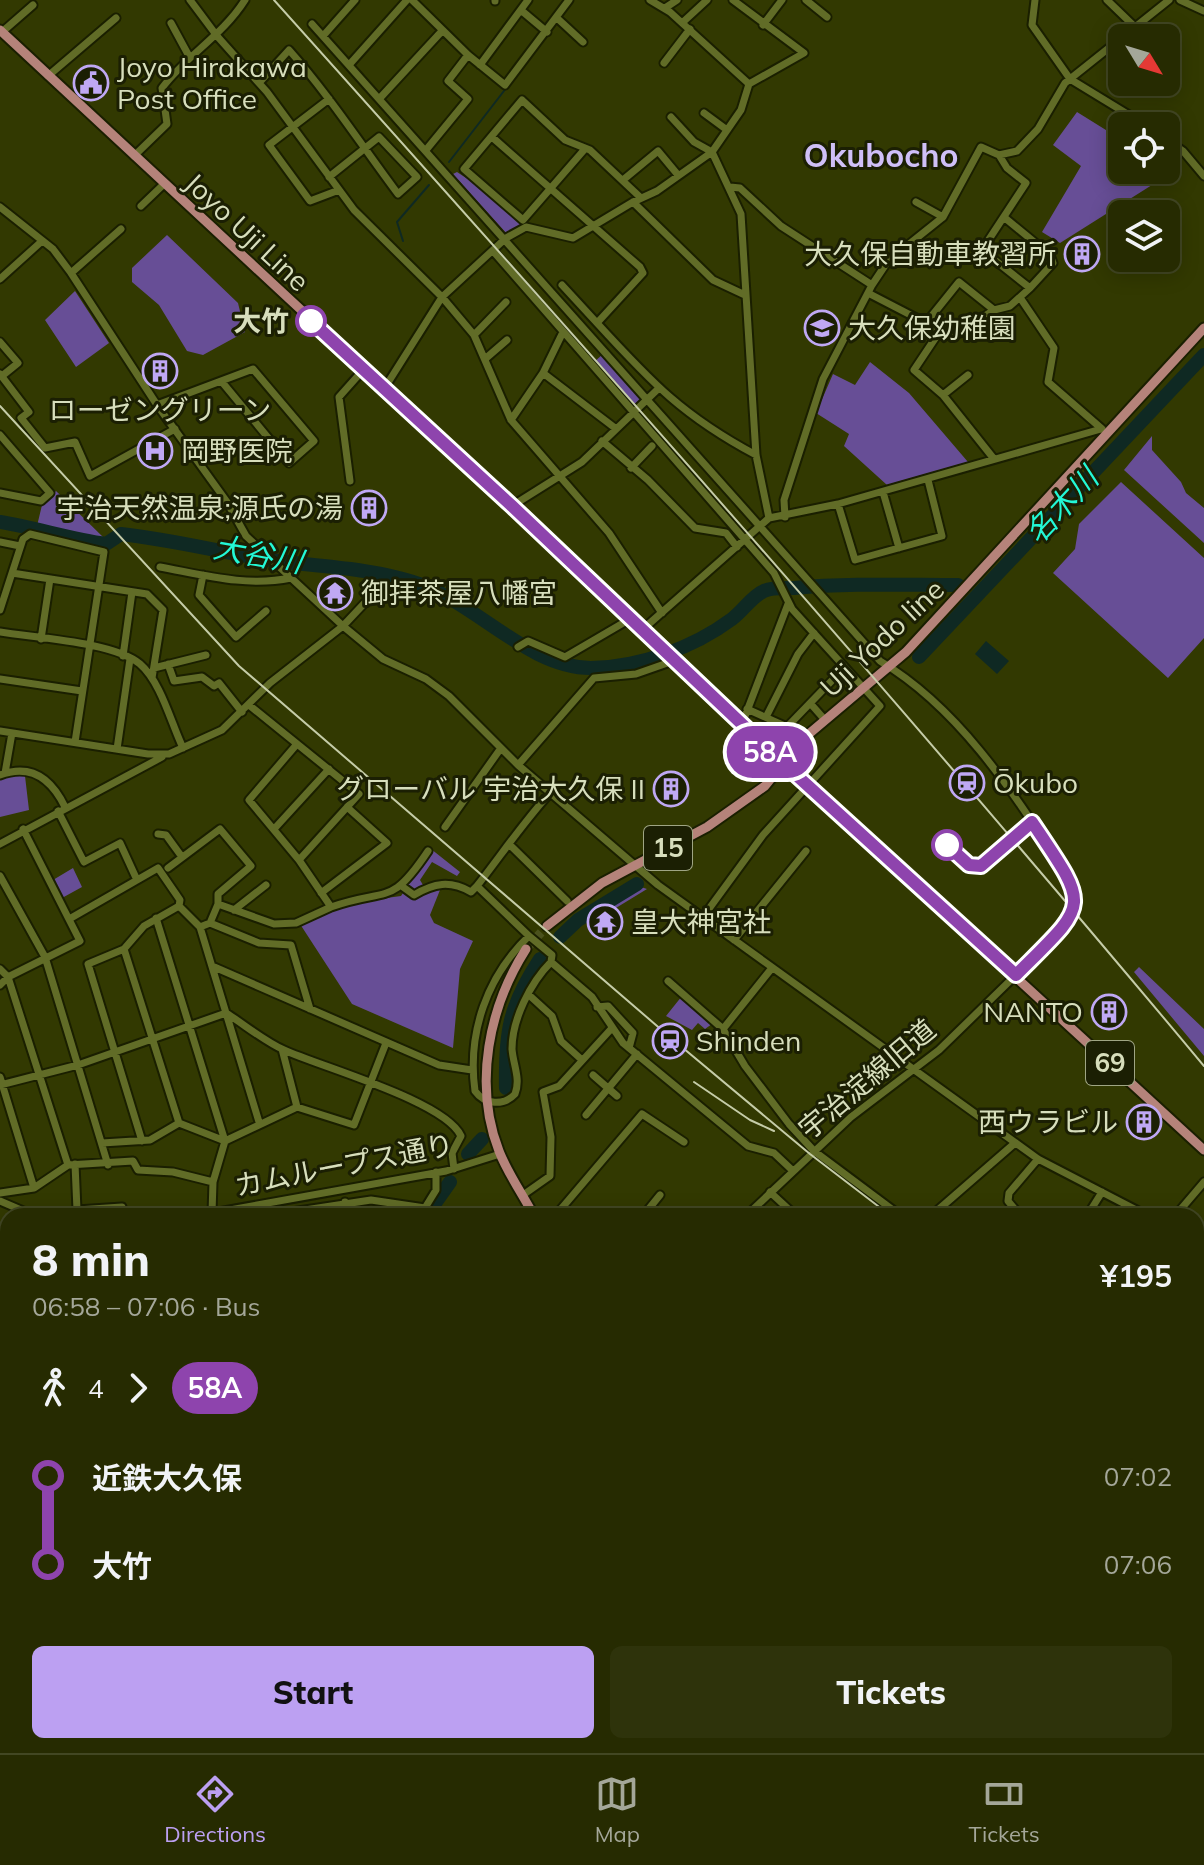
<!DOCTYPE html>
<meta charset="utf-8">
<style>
:root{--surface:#262b01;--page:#2e330b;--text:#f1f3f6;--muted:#a4a799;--line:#424723;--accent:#bca0f2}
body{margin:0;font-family:Mulish,"Noto Sans JP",sans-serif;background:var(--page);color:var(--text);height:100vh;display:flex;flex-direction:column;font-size:30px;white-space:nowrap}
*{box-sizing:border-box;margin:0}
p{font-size:26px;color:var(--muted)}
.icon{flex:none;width:44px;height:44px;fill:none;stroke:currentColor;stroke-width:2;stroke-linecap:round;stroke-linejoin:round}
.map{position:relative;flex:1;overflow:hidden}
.drawer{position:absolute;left:0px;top:1208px;width:1204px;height:546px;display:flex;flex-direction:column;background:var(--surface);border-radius:24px 24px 0 0;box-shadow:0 4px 20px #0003,0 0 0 2px var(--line)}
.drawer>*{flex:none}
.badge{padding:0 16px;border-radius:26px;font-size:28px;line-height:52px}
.needle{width:52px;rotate:128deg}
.buttons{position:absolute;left:1108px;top:24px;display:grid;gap:16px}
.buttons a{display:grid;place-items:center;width:72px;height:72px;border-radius:12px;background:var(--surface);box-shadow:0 4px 20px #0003,0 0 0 2px var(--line);font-size:40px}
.map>.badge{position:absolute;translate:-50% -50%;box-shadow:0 0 0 4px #fff}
.legs{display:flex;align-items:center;gap:12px;height:88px;padding:0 32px;font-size:26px}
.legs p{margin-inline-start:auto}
.headline{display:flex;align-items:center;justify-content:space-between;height:136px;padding:0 32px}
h1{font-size:44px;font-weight:800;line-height:60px}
.button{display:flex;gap:16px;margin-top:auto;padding:16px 32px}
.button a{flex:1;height:92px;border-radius:12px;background:var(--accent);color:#111;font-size:32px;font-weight:800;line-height:92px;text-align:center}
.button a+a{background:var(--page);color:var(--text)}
ul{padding:0 32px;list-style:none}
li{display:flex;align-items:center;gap:28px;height:88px;font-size:30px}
li i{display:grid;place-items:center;width:12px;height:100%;margin:0 10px;background:currentColor}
li i::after{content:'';width:20px;height:20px;margin:-10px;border:6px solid;border-radius:50%;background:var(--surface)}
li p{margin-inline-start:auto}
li:first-child i{background:linear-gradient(#0000 50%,currentColor 0)}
li:last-child i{background:linear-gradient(currentColor 50%,#0000 0)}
.menu{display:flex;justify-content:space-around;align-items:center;height:112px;border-top:2px solid var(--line);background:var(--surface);font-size:22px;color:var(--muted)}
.menu a{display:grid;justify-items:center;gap:4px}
.menu .on{color:var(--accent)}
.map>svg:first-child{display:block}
.green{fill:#674e96}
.water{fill:#0f2923}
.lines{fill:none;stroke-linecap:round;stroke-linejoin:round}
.stream{stroke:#0f2923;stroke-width:2}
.river{stroke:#0f2923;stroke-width:14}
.major-tunnel{stroke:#4b521d;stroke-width:9;stroke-dasharray:9 4.5;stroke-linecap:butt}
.minor-casing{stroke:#1a1f00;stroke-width:11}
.major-casing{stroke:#1a1f00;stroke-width:13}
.minor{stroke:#616c27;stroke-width:7}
.major{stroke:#b5837a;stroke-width:9}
.rail{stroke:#c5cca8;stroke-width:2}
.line-1-casing{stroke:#fff;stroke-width:18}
.line-1{stroke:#8e44ad;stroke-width:12}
.stop-1-dot{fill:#fff;stroke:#8e44ad;stroke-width:4}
.labels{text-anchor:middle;stroke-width:6;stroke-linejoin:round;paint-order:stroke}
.shield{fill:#1b1f03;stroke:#9fa584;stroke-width:2}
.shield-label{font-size:26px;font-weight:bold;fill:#d7debc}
.poi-label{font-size:28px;fill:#d7debc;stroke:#1b1f03;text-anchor:start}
.street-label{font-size:28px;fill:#d7debc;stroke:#1b1f03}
.stop-label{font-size:28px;font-weight:bold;fill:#d7debc;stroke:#1b1f03;text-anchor:end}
.water-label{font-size:30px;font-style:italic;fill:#23f8d6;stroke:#1b1f03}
.quarter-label{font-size:32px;font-weight:bold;fill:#cfbff8;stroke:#1b1f03}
</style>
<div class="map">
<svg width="1204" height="1753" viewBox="0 0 1204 1753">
<rect width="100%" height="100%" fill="#323901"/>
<path class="green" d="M1077,112L1122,140V170H1166L1171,173L1060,243L1042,232L1081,166L1053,145Z
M457,172L489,193L521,224L507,234L453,174Z
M167,235L238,303L245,332L203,355L187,351L159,305L132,282V268Z
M75,291L109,343L76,367L45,320Z
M603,354L641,399L632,407L593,363Z
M870,362L909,393L968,462L887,485L844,446L849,434L816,413L833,374L855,385Z
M1152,436V450L1181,482L1186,493L1204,508V543L1124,470Z
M1121,482L1204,558V638L1168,678L1053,573L1075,549L1079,524Z
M56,491L103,537C86,546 55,530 37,526L42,505Z
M13,773L25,776L29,810L0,817V778Z
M431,849L460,872L457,876L432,862L420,880L423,885L440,890L430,915L434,923L473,941L460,969L453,1048L352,1004L300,924L350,903L401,896Z
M73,868L82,887L62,898L53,880Z
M638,886L647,889L593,922L583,923Z
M1139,967L1204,1029V1056L1134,972Z
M682,996L712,1024L705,1029L698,1023L692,1030L666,1016Z"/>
<path class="water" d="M986,641L1009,661L997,674L975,654Z"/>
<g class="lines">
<path class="stream" d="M449,162L507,87
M403,241L397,222L429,185"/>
<path class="river" d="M0,522C36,528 71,539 106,544L121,534C167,539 212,550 258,558C309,567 363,566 413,582C474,600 527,668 591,668C640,667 693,648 732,619C743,611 752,596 764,591C772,587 786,588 794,588C848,583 903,585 958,585
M919,657L1204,355
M560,937L578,920L637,884
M506,1088C505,1032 509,1006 540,959
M468,1154L482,1139
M426,1216L450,1182
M0,1663L8,1662"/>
<path class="major-tunnel" d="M526,949L547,926"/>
<g class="minor-casing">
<path id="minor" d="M190,0L217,36L267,92L354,210L442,297L474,335L511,420L609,533L662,613
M412,0L468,55L505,85L569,0
M495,0V1
M650,0L670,12L749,84
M806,0L827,17
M1035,0L1032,25L1070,79L1147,126
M1107,0L1135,27
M1180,0L1204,11
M665,8L677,0
M522,11L547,32
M557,18L583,42
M171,23L190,58
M682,23L707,0
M312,24L880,661C964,711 1019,802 1071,881L1074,908L1059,933L939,1050L851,1117L746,1216
M763,25L782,0
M2,32L33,5
M323,36L355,0
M664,63L690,29
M349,65L407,0
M480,65L528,0
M48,76L116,18
M259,83L289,50C329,95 362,146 398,194L417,177L379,137L329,177
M380,98L442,31
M329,99L269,145L310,201L339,190
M704,113L727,130
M671,117L694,142L712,152L741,214L756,455L769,518
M492,137L640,267L643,273L597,323C652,383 683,416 756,455
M1166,139L1183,151L1204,176
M426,150L468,99L448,81L468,55
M584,150L523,220L464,169L522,100L565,140L590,150L641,198
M134,156L167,124L162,88C187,55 223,35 245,0
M623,180L658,151L678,175
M730,187L740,188L781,226L872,285
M633,202L713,280L745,295
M916,202L943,217
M141,206L164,184
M0,207L53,249L71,273L157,405L227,502L246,536L343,626L383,659L426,679L449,696L518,765L658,885L1038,1159L1148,1216
M1005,218L1050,255L1053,263L1030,288
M493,251L774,573L792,609L880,706L763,835L703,917
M71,273L121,229
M0,279L42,241
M562,285L597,323
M868,293L953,337L994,310L1010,306L1030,288L982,250L1026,183L1007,168L999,155
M1021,299L1054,348L1048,382L1102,429
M926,323L959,282L994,310
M940,331L914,370L943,395L994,459
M474,335L506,302
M0,342L18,363L2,376
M485,359L507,340
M543,373L615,428
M0,374L29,412L21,418L45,448L75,442L90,476L175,429
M384,389L442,297L506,238L526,227L573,238L633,202L657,191L712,152L741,110L749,84L804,53L733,0
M943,395L968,375
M157,405L253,369L314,441L289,463L222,382
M511,420L543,373L563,332
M0,435L50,493L41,501L0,493
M602,441L648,480L695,528L726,533L737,547
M631,468L652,446
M350,481L339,397L364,369
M883,492L899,548
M838,504L855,560L942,536L928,480
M512,506L582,462L658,389
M195,515L227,502
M785,517L784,500L823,379L872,285L888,261L943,217L981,147L999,155L1017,151L1038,129L1065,83L1169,0
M0,542L20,546
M160,567C204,575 246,587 291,578
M12,573L147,594L163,610L152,678
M203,575L199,595L236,637L266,611
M0,610L23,539L30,534L104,552L75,742
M642,630L769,518L838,504L1101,429
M0,632C35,638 114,642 140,664C161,682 171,723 183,748
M41,639L50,579
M518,647L528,641L565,657L630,619
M123,656L132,592
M168,664L174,681L202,677L214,686L219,683L242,712
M154,668L206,655
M0,679L82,691
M810,703L825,720
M249,705L359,794L299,860L249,800L297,744
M747,709L787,727L844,668
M766,717L798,654L814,633
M742,724L788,604
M0,731L148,754H169L222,730L270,683L343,626L375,592
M117,749L130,659
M518,765L594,678L636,674L676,660
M5,773L12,733
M0,775C32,763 52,780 65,807
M58,811L84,862L120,843L137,880
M445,827L501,748
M275,828L329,769
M158,834L166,835L182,857
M0,844L162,757
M510,845L567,901
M168,868L220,829L251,866L218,894V904
M0,876L45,957L108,1165
M477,886C502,854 522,824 550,793
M403,887L414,895C434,883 450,880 471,892L477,886L529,936
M321,893L387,843L347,807
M331,907C388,887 390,908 428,851
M234,910L266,885
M71,918L158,868L180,900L179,906
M156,918L225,1141
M210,923L259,943L291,945L310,1009
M200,927L210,923L218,904L274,924L296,923L331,907L299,860
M529,936L552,955L551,962C530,983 512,1020 512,1049C513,1064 521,1079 515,1094C504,1106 485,1105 475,1091C467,1033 487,976 529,936Z
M734,940L806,851
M124,949L179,1123
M551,962L592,997L623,1043L748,1146L774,1153L792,1170
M212,966L439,1065L472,1070
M0,969L8,977L68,1165
M668,981L723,1029L745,1066L789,1124L814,1151L901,1216
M0,985L8,977L80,941L23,829
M529,995L552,1016L561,1041L582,1060
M597,1007L608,1006L633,1033L629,1048
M723,1029L772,968
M282,1049L297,1107
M593,1075L617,1096
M0,1077L34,1188
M0,1085L78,1065L226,1013C245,1025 264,1041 284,1050C321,1067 445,1101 461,1136L452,1153L454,1169
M586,1115L637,1054
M179,1123L225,1141
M142,1141L88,964L124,949L144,926L179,906L200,927L259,1122
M102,1143L150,1140L179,1123
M75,1164L77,1210L122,1207L124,1216
M770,1192L796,1216
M0,1193L34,1188L68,1165L133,1161L138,1170L173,1172L213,1182
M523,1195L550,1176L551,1137L543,1092L559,1086L612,1028
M0,1201L35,1216
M212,1213L213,1182L225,1141L297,1107L354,1125L386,1043
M1018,1213L1008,1201L1009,1193L1038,1159
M196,1216L446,1171L500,1154
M265,1216L371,1200L425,1208
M344,1216L345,1202
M420,1216L436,1190V1172
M555,1216L642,1114L684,1142
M643,1216L660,1195
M931,1216L1015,1143
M1087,1216L1102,1192
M1175,1216L1204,1182
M1196,1242L1204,1246
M0,1271L8,1269
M1196,1364L1204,1358
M0,1372L8,1373
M1196,1420L1204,1417
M0,1445L8,1457
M1196,1509L1204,1502
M0,1518L8,1512
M0,1527L8,1539
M1196,1542L1204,1551
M0,1570L8,1564
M1196,1573L1204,1565
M0,1621L8,1616
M1196,1634L1204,1627
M1196,1637L1204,1646
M1196,1702L1204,1695
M0,1724L8,1725
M1196,1734L1204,1743
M34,1746L39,1753
M369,1746L384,1753
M444,1746L456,1752
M710,1746V1753
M820,1746L825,1753
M954,1746L960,1753
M105,1753L111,1746
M155,1753L161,1746
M200,1753L206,1746
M302,1753L305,1746
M529,1753L532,1748L557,1753
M864,1753L868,1746
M904,1753L908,1746
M934,1753L942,1746
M991,1753L998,1746
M1045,1753L1053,1746
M1141,1753L1149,1746"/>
</g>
<g class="major-casing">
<path id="major" d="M0,30L512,506L774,755L1204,1150
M547,926L602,883L707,827L765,786L804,738L906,652L1204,328
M526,949C489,1007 473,1084 499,1151C507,1172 523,1195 534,1216
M578,1746L579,1753"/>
</g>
<use href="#minor" class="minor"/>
<use href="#major" class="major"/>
<path class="rail" d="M274,0C589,351 902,704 1204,1066
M0,406L239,666L671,1038L810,1154L891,1216
M694,1082L750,1120L774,1131
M1196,1366L1204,1369"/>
</g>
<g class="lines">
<g class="line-1-casing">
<path id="line-1" d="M311,321L512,506L784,764L1016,975C1090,901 1091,910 1032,822L981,866L969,865L947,845"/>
</g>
<use href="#line-1" class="line-1"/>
</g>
<defs>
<g id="civic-ring" transform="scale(1.8)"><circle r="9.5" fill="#1b1f03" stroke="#bfa8f4" stroke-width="1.5"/><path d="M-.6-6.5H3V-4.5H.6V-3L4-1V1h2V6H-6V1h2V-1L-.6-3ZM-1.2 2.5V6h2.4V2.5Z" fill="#bfa8f4"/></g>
<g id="building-ring" transform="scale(1.8)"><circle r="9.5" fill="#1b1f03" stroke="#bfa8f4" stroke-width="1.5"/><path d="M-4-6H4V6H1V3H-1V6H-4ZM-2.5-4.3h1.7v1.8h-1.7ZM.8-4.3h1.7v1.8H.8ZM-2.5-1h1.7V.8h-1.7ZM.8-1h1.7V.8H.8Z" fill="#bfa8f4"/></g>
<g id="school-ring" transform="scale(1.8)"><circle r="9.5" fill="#1b1f03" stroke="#bfa8f4" stroke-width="1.5"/><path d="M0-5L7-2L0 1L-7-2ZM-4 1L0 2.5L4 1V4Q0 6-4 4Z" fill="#bfa8f4"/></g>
<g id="hospital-ring" transform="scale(1.8)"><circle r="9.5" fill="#1b1f03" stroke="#bfa8f4" stroke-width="1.5"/><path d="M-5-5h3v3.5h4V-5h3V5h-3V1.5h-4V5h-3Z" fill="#bfa8f4"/></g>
<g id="temple-ring" transform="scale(1.8)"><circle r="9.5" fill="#1b1f03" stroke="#bfa8f4" stroke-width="1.5"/><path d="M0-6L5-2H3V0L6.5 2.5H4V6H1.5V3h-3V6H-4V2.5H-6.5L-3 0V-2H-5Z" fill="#bfa8f4"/></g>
<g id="station-ring" transform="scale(1.8)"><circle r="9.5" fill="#1b1f03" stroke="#bfa8f4" stroke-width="1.5"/><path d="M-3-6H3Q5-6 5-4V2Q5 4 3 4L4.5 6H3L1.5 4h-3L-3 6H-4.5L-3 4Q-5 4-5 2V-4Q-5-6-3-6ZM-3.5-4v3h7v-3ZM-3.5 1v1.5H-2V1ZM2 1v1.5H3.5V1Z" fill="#bfa8f4"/></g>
</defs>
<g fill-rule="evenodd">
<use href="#civic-ring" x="91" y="83"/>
<use href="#building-ring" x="1082" y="254"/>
<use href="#school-ring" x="822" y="328"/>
<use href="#building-ring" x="160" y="371"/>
<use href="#hospital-ring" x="155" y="451"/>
<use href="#building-ring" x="369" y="508"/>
<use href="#temple-ring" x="335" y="593"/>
<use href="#station-ring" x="967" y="783"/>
<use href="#building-ring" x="671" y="789"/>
<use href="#temple-ring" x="605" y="922"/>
<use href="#building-ring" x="1109" y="1012"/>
<use href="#station-ring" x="670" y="1041"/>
<use href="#building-ring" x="1144" y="1122"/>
</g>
<g class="stop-1-dot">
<circle cx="311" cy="321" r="14"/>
<circle cx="947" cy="845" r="14"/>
</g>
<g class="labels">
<g class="shield">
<rect x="644" y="826" width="48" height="44" rx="6"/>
<rect x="1086" y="1041" width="48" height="44" rx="6"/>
</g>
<g class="shield-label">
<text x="668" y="857">15</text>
<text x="1110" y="1072">69</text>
</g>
<g class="poi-label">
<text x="117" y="77">Joyo Hirakawa<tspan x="117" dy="32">Post Office</tspan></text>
<text x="1056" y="264" text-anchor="end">大久保自動車教習所</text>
<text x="848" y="338">大久保幼稚園</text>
<text x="160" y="420" text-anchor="middle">ローゼングリーン</text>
<text x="181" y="461">岡野医院</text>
<text x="343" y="518" text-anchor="end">宇治天然温泉;源氏の湯</text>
<text x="361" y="603">御拝茶屋八幡宮</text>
<text x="993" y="793">Ōkubo</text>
<text x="645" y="799" text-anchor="end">グローバル 宇治大久保 II</text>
<text x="631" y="932">皇大神宮社</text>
<text x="1083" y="1022" text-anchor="end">NANTO</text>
<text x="696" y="1051">Shinden</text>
<text x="1118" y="1132" text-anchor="end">西ウラビル</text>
</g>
<g class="street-label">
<text transform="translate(247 232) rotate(43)" y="10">Joyo Uji Line</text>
<text transform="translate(882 638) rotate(-43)" y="10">Uji Yodo line</text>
<text transform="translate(867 1079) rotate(-40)" y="10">宇治淀線旧道</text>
<text transform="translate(344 1165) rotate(-11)" y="10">カムループス通り</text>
</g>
<g class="stop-label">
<text x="289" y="331">大竹</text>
</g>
<g class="water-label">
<text transform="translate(1062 506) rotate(-47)" y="10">名木川</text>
<text transform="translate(258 555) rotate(10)" y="10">大谷川</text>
</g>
<g class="quarter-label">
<text x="881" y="167">Okubocho</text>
</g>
</g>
</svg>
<div class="buttons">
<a><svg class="needle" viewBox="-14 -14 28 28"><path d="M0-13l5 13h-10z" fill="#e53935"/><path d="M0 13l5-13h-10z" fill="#a4a799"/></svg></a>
<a><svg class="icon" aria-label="locate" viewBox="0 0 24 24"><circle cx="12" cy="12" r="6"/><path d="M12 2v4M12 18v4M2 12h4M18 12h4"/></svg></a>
<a><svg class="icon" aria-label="layers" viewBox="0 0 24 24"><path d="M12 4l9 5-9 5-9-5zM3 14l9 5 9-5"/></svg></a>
</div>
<b class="badge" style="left:770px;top:752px;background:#8e44ad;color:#fff">58A</b>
<section class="drawer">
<div class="headline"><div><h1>8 min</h1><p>06:58 – 07:06 · Bus</p></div><b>¥195</b></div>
<div class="legs"><svg class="icon" aria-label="walk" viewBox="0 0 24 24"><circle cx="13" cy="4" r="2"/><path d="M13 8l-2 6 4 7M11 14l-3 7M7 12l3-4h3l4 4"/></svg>4<svg class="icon" aria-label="forward" viewBox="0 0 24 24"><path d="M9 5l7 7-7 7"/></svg><b class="badge" style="background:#8e44ad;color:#fff">58A</b></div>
<ul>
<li><i style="color:#8e44ad"></i><b>近鉄大久保</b><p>07:02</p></li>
<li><i style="color:#8e44ad"></i><b>大竹</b><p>07:06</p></li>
</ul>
<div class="button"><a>Start</a><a>Tickets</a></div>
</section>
</div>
<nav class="menu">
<a class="on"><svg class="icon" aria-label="directions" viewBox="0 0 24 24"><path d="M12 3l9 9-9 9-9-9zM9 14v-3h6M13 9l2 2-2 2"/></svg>Directions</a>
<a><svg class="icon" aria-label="map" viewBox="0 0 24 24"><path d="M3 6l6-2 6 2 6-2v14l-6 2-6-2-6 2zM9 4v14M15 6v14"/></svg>Map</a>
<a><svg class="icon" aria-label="tickets" viewBox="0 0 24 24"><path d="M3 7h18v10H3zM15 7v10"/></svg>Tickets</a>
</nav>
